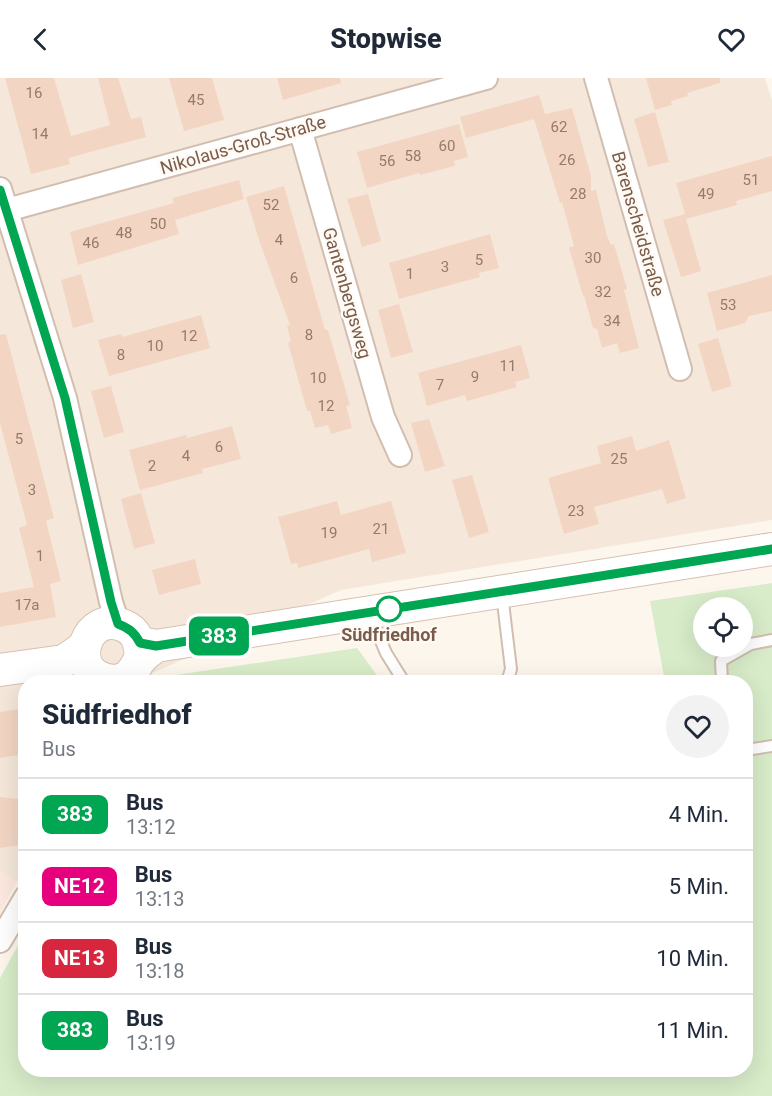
<!DOCTYPE html>
<html lang="de">
<meta charset="utf-8">
<style>
:root{--surface:#fff;--page:#f2f2f3;--text:#1f2937;--muted:#747a83;--line:#e0e1e3}
body{margin:0;font-family:Roboto,sans-serif;background:var(--page);color:var(--text);height:100vh;display:flex;flex-direction:column;font-size:22px;white-space:nowrap}
*{box-sizing:border-box;margin:0}
p{font-size:20px;color:var(--muted)}
.icon{flex:none;width:33px;height:33px;fill:none;stroke:currentColor;stroke-width:2;stroke-linecap:round;stroke-linejoin:round}
.map{position:relative;flex:1;overflow:hidden}
.details{position:absolute;left:18px;top:597px;width:735px;height:402px;display:flex;flex-direction:column;background:var(--surface);border-radius:24px;box-shadow:0 6px 24px #0002}
.details>*{flex:none}
.badge{padding:0 12px;border-radius:9px;font-size:21px;line-height:39px}
.controls{position:absolute;left:693px;top:519px;display:grid;gap:12px}
.controls a{display:grid;place-items:center;width:60px;height:60px;border-radius:50%;background:var(--surface);box-shadow:0 6px 24px #0002;font-size:30px}
.map>.badge{position:absolute;translate:-50% -50%;box-shadow:0 0 0 3px #fff}
.round{display:grid;place-items:center;flex:none;width:63px;height:63px;border-radius:32px;background:var(--page)}
.head{display:flex;align-items:center;justify-content:space-between;height:102px;padding:0 24px}
h1{font-size:28px;font-weight:800;line-height:45px}
ul{padding:0;list-style:none}
li{display:flex;align-items:center;gap:18px;height:72px;padding:0 24px;border-top:2px solid var(--line)}
li div{flex:1}
li b{display:block;font-size:22px}
li em{font-style:normal}
li .badge{min-width:66px;font-weight:700;text-align:center}
header{display:flex;justify-content:space-between;align-items:center;height:78px;padding:0 24px;background:var(--surface);font-size:27px;font-weight:800}
.map>svg:first-child{display:block}
.residential{fill:#f5e8da}
.commercial{fill:#fde8e0}
.green{fill:#d8ecc9;fill-rule:evenodd}
.building{fill:#f3d5c3}
.lines{fill:none;stroke-linecap:round;stroke-linejoin:round}
.lane-casing{stroke:#d1beb0;stroke-width:14}
.street-casing{stroke:#d1beb0;stroke-width:26}
.secondary-casing{stroke:#d6c0b0;stroke-width:34}
.lane{stroke:#fff;stroke-width:10}
.street{stroke:#fff;stroke-width:22}
.secondary{stroke:#fff;stroke-width:32}
.line-casing{stroke:#fff;stroke-width:14}
.line{stroke:#00a651;stroke-width:9}
.stop-dot{fill:#fff;stroke:#00a651;stroke-width:3}
.labels{text-anchor:middle;stroke-width:5;stroke-linejoin:round;paint-order:stroke}
.number-label{font-size:15px;fill:#987a6a}
.street-label{font-size:18px;fill:#7a5c4d;stroke:#fffaf3}
.stop-label{font-size:18px;font-weight:bold;fill:#7a5c4d;stroke:#fffaf3}
</style>
<header><svg class="icon" aria-label="back" viewBox="0 0 24 24"><path d="M15 5l-7 7 7 7"/></svg>Stopwise<svg class="icon" aria-label="heart" viewBox="0 0 24 24"><path d="M12 20l-8-8c-3-5 5-10 8-4 3-6 11-1 8 4z"/></svg></header>
<div class="map">
<svg width="772" height="1018" viewBox="0 0 772 1018">
<rect width="100%" height="100%" fill="#fdf6ec"/>
<path class="residential" d="M0,0H765L772,22V442L341,512L132,604H26L25,789L17,803L0,794Z"/>
<path class="commercial" d="M0,794L17,803L0,836Z"/>
<path class="green" d="M772,505V1018H0V900L25,855L26,992H746V604H665L650,523ZM704,530H742V568H704Z
M357,570L382,604H136V603Z"/>
<path class="building" d="M5,0H54L71,58L110,47L98,0H118L131,41L141,39L146,59L68,80L70,86L31,96Z
M169,0H212L224,42L184,53Z
M277,0H340L341,5L283,22Z
M646,0H720V5L687,15L688,18L671,23L672,27L655,32Z
M539,17L545,36L572,30L591,98V113L596,112L607,158L611,167L614,166L627,211L624,212L639,270L620,275L617,265L602,270L597,251L593,250L584,217L583,218L569,170L574,168L562,124L560,125L534,41L466,60L460,39Z
M655,34L669,84L648,89L634,41Z
M459,46L468,79L454,83L455,88L420,97L419,95L367,110L357,74Z
M772,78V113L736,123L737,127L686,141L701,193L681,199L663,142L685,136L676,105Z
M239,102L244,121L175,142L179,156L78,187L70,154L174,125L172,120Z
M284,108L325,252H328L350,327L346,328L352,350L331,356L328,347L315,350L310,333H307L288,265L291,263L287,248L290,247L259,162L246,119Z
M368,116L381,163L362,169L347,121Z
M490,156L499,190L479,195L480,199L399,221L389,185Z
M81,196L94,244L73,250L61,202Z
M772,197V233L749,238L745,245L717,253L707,215Z
M399,226L413,274L391,280L378,232Z
M201,237L210,270L109,298L98,262L121,256L122,259Z
M6,256L54,440L46,443L61,503L50,506L56,539L0,549V515L34,509L19,450L27,447L0,345V257Z
M718,260L732,308L712,314L698,266Z
M521,267L530,300L515,304L517,309L467,323L465,317L427,328L418,295Z
M111,308L124,354L104,360L91,313Z
M429,341L445,388L425,394L411,345Z
M232,348L241,381L202,391L203,395L140,412L129,372L186,357L187,360Z
M632,358L636,373L669,362L686,420L667,426L662,411L594,429L599,446L564,456L548,400L601,385L597,368Z
M472,397L489,454L469,460L452,402Z
M141,415L155,465L134,471L121,421Z
M337,423L341,437L391,423L406,475L372,484L369,471L298,490L297,485L291,486L278,439Z
M195,481L201,506L159,517L152,492Z
M26,630V676L0,680V634Z
M0,719L26,722V754L19,762V767L0,770Z"/>
<g class="lines">
<g class="lane-casing">
<path id="lane" d="M502,516L511,591L507,604
M370,537L386,575L404,604
M722,604L721,583L751,566L772,562
M746,672L772,668"/>
</g>
<g class="street-casing">
<path id="street" d="M596,0L680,291
M300,51L383,339L400,377
M0,111L65,320L111,524L118,546
M0,134L486,0
M0,863L26,819"/>
</g>
<g class="secondary-casing">
<path id="secondary" d="M140,565L156,568L772,471
M141,581C140,565 138,553 122,547C88,534 68,586 101,600C108,603 116,604 123,601C134,596 135,588 141,580C145,576 151,572 156,568
M0,592L64,583L83,570"/>
</g>
<use href="#lane" class="lane"/>
<use href="#street" class="street"/>
<use href="#secondary" class="secondary"/>
</g>
<g class="lines">
<g class="line-casing">
<path id="line" d="M0,112L65,320L111,524L118,546C129,550 135,555 140,565L156,568L772,471"/>
</g>
<use href="#line" class="line"/>
</g>
<circle class="stop-dot" cx="389" cy="531" r="12"/>
<g class="labels">
<g class="number-label">
<text x="34" y="20">16</text>
<text x="196" y="27">45</text>
<text x="559" y="54">62</text>
<text x="40" y="61">14</text>
<text x="447" y="73">60</text>
<text x="413" y="83">58</text>
<text x="567" y="87">26</text>
<text x="387" y="88">56</text>
<text x="751" y="107">51</text>
<text x="578" y="121">28</text>
<text x="706" y="121">49</text>
<text x="271" y="132">52</text>
<text x="158" y="151">50</text>
<text x="124" y="160">48</text>
<text x="279" y="167">4</text>
<text x="91" y="170">46</text>
<text x="593" y="185">30</text>
<text x="479" y="187">5</text>
<text x="445" y="194">3</text>
<text x="410" y="201">1</text>
<text x="294" y="205">6</text>
<text x="603" y="219">32</text>
<text x="728" y="232">53</text>
<text x="612" y="248">34</text>
<text x="309" y="262">8</text>
<text x="189" y="263">12</text>
<text x="155" y="273">10</text>
<text x="121" y="282">8</text>
<text x="508" y="293">11</text>
<text x="475" y="304">9</text>
<text x="318" y="305">10</text>
<text x="440" y="312">7</text>
<text x="326" y="333">12</text>
<text x="19" y="366">5</text>
<text x="219" y="374">6</text>
<text x="186" y="383">4</text>
<text x="619" y="386">25</text>
<text x="152" y="393">2</text>
<text x="32" y="417">3</text>
<text x="576" y="438">23</text>
<text x="381" y="456">21</text>
<text x="329" y="460">19</text>
<text x="40" y="483">1</text>
<text x="27" y="532">17a</text>
</g>
<g class="street-label">
<text transform="translate(243 67) rotate(-16)" y="6">Nikolaus-Groß-Straße</text>
<text transform="translate(638 146) rotate(74)" y="6">Barenscheidstraße</text>
<text transform="translate(347 215) rotate(74)" y="6">Gantenbergsweg</text>
</g>
<g class="stop-label">
<text x="389" y="563">Südfriedhof</text>
</g>
</g>
</svg>
<div class="controls">
<a><svg class="icon" aria-label="locate" viewBox="0 0 24 24"><circle cx="12" cy="12" r="6"/><path d="M12 2v4M12 18v4M2 12h4M18 12h4"/></svg></a>
</div>
<b class="badge" style="left:219px;top:558px;background:#00a651;color:#fff">383</b>
<section class="details">
<div class="head"><div><h1>Südfriedhof</h1><p>Bus</p></div><a class="round"><svg class="icon" aria-label="heart" viewBox="0 0 24 24"><path d="M12 20l-8-8c-3-5 5-10 8-4 3-6 11-1 8 4z"/></svg></a></div>
<ul>
<li><span class="badge" style="background:#00a651;color:#fff">383</span><div><b>Bus</b><p>13:12</p></div><em>4 Min.</em></li>
<li><span class="badge" style="background:#e6007e;color:#fff">NE12</span><div><b>Bus</b><p>13:13</p></div><em>5 Min.</em></li>
<li><span class="badge" style="background:#d7263d;color:#fff">NE13</span><div><b>Bus</b><p>13:18</p></div><em>10 Min.</em></li>
<li><span class="badge" style="background:#00a651;color:#fff">383</span><div><b>Bus</b><p>13:19</p></div><em>11 Min.</em></li>
</ul>
</section>
</div>
